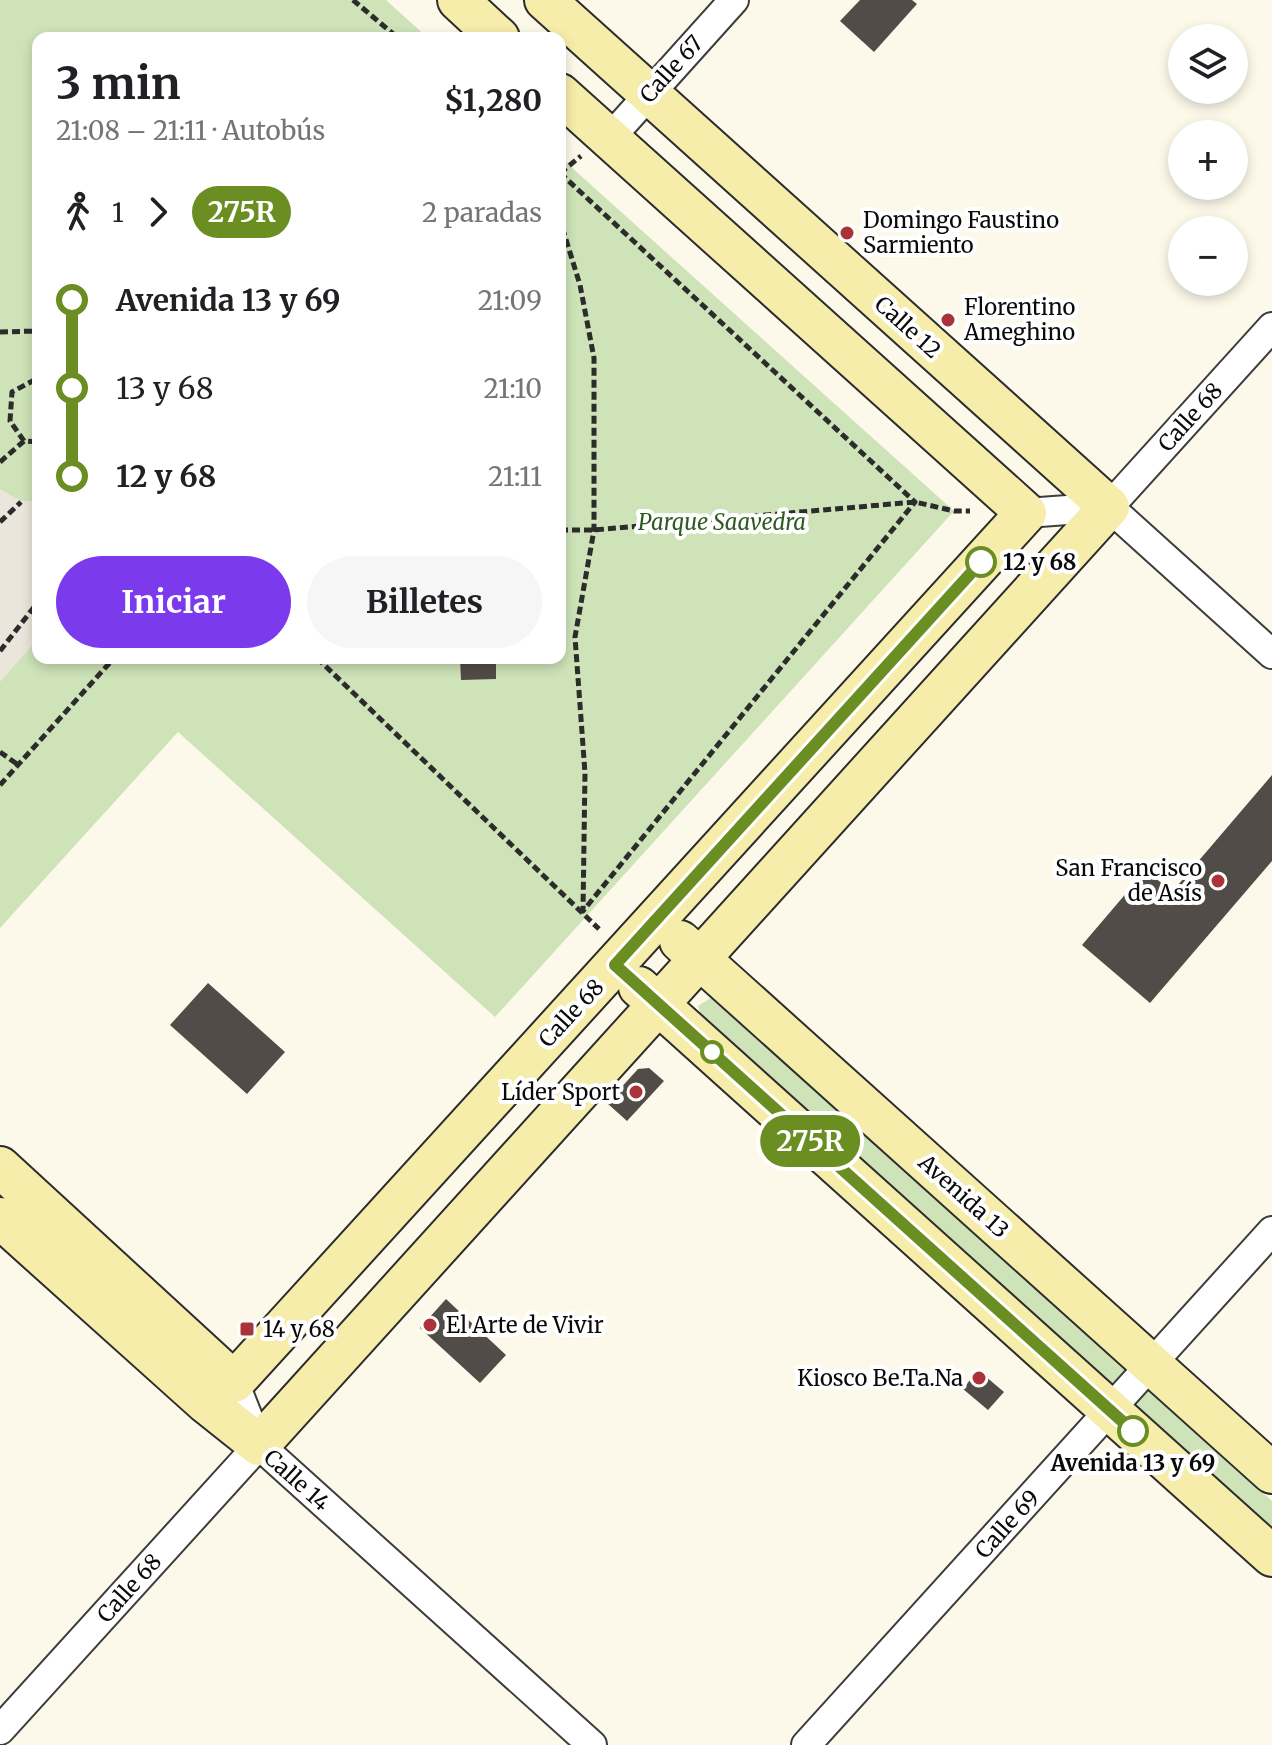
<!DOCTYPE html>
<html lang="es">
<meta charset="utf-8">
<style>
:root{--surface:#fff;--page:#f6f6f6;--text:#202124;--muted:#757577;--accent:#7c3aed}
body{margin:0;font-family:Merriweather,serif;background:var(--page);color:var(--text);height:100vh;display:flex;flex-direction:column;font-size:30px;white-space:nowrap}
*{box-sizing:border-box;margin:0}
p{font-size:26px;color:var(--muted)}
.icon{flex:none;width:44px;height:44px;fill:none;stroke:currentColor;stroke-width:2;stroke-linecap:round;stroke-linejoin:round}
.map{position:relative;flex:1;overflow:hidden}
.panel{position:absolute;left:32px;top:32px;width:534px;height:632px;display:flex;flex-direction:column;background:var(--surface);border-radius:16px;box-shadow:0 4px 12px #0003}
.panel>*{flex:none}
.badge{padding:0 16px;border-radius:26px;font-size:28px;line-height:52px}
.fabs{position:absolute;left:1168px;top:24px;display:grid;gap:16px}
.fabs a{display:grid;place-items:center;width:80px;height:80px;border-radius:50%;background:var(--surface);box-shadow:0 4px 12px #0003;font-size:40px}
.map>.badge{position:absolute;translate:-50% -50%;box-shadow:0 0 0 4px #fff}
.legs{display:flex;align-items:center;gap:12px;height:88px;padding:0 24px;font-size:26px}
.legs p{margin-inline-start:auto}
.summary{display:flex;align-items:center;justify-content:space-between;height:136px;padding:0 24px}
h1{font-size:44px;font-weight:700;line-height:60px}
.primary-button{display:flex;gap:16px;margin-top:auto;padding:16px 24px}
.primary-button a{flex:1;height:92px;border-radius:48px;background:var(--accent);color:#fff;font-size:32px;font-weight:700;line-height:92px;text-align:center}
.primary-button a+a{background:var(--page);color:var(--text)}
ul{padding:0 24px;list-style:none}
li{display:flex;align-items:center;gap:28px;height:88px;font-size:30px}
li i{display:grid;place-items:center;width:12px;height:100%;margin:0 10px;background:currentColor}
li i::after{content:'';width:20px;height:20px;margin:-10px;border:6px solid;border-radius:50%;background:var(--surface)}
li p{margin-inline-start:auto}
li:first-child i{background:linear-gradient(#0000 50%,currentColor 0)}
li:last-child i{background:linear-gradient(currentColor 50%,#0000 0)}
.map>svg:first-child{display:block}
.green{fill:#cee3b8}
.plaza{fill:#ebe6db}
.building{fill:#524c48}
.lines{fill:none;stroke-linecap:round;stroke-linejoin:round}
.minor-casing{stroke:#3d3d3d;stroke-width:32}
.secondary-casing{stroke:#2c2c2c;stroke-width:44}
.path{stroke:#2c2c2c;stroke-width:5;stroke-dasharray:8 4;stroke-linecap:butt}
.minor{stroke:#fff;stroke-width:28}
.secondary{stroke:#f6edab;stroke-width:40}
.line-1-casing{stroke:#fff;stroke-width:18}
.line-1{stroke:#6b8e23;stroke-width:12}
.poi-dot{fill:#aa3239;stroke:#fff;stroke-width:3}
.stop-1-dot{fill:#fff;stroke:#6b8e23;stroke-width:4}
.labels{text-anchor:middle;stroke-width:8;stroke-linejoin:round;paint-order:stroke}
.street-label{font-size:22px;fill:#0a0a0a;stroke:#fff}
.poi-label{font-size:22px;fill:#0a0a0a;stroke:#fff;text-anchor:start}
.park-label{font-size:22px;font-style:italic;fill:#2f5a23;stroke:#fff}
.stop-label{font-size:22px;font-weight:bold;fill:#0a0a0a;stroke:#fff;text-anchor:start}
</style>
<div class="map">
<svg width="1272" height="1745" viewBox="0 0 1272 1745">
<rect width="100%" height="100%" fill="#fdf9ea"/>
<path class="green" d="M0,0H386L428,38H38V658H560V157L954,511L495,1017L178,732L0,928Z
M712,997L1272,1501V1538L705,1028L698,1006Z"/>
<path class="plaza" d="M0,489L21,501H38V639L0,682Z"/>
<path class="building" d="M860,0H912L917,4L874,52L840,21Z
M460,658H496V679L461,680Z
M1272,775V861L1150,1003L1082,945L1146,870L1172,892Z
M208,983L285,1052L247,1094L170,1025Z
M649,1068L664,1081L627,1121L607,1103L638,1069Z
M446,1299L506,1355L480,1383L420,1328Z
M978,1370L1004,1392L988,1410L963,1389Z"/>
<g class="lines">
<g class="minor-casing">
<path id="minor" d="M609,139L734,0
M1109,507L1272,654
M1026,513L1109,507L1272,327
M234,1382L259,1445L592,1745
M0,1730L259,1445
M806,1745L1272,1231"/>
</g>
<g class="secondary-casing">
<path id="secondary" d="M458,0L499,38
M680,941L1272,1473
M639,987L1272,1556
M0,1167L234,1382L1026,513L560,94
M0,1218L205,1402L259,1445L1109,507L545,0"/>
</g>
<path class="path" d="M353,0L398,38
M560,173L915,502L583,911L585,773L575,637L594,530V358L580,285L560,220
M560,173L581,156
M0,332L38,331
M24,441L10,421L12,392L38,378
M0,462L24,441L38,442
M0,522L21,502
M560,530H594L915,502L954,511H970
M0,651L38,602
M317,658L599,929
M0,752L17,764
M0,785L114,658"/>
<use href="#minor" class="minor"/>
<use href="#secondary" class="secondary"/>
</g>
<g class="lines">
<g class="line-1-casing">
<path id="line-1" d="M981,562L615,965L1133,1431"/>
</g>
<use href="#line-1" class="line-1"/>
</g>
<g class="poi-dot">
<circle cx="847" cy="233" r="8"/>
<circle cx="948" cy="320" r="8"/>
<circle cx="1218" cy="881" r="8"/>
<circle cx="636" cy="1092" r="8"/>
<circle cx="430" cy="1325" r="8"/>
<rect x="239" y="1321" width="16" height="16" rx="4"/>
<circle cx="979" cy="1378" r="8"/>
</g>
<g class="stop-1-dot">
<circle cx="981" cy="562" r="14"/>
<circle cx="712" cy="1052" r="10"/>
<circle cx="1133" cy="1431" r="14"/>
</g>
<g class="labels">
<g class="street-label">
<text transform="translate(671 69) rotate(-48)" y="8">Calle 67</text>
<text transform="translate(908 327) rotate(42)" y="8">Calle 12</text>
<text transform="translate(1190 417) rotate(-48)" y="8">Calle 68</text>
<text transform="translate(571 1013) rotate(-47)" y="8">Calle 68</text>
<text transform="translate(964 1196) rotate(42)" y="8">Avenida 13</text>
<text transform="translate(297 1480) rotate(42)" y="8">Calle 14</text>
<text transform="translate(1007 1524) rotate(-48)" y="8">Calle 69</text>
<text transform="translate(129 1588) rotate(-48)" y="8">Calle 68</text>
</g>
<g class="poi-label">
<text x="863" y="228">Domingo Faustino<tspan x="863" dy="25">Sarmiento</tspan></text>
<text x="964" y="315">Florentino<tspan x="964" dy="25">Ameghino</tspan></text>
<text x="1202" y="876" text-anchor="end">San Francisco<tspan x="1202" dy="25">de Asís</tspan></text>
<text x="620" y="1100" text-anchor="end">Líder Sport</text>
<text x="446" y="1333">El Arte de Vivir</text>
<text x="263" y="1337">14 y 68</text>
<text x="963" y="1386" text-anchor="end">Kiosco Be.Ta.Na</text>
</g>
<g class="park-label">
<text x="722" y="530">Parque Saavedra</text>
</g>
<g class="stop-label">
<text x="1003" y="570">12 y 68</text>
<text x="1133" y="1471" text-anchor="middle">Avenida 13 y 69</text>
</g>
</g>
</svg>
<div class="fabs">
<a><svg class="icon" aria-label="layers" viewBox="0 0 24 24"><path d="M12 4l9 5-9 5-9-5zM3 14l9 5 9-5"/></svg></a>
<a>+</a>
<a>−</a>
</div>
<b class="badge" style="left:810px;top:1141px;background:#6b8e23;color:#fff">275R</b>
<section class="panel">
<div class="summary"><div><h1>3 min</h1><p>21:08 – 21:11 · Autobús</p></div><b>$1,280</b></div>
<div class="legs"><svg class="icon" aria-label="walk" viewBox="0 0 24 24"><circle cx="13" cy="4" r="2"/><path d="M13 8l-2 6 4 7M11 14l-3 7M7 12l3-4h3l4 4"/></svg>1<svg class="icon" aria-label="forward" viewBox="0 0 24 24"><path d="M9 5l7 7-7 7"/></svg><b class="badge" style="background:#6b8e23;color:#fff">275R</b><p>2 paradas</p></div>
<ul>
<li><i style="color:#6b8e23"></i><b>Avenida 13 y 69</b><p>21:09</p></li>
<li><i style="color:#6b8e23"></i><span>13 y 68</span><p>21:10</p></li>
<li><i style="color:#6b8e23"></i><b>12 y 68</b><p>21:11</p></li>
</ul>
<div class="primary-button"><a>Iniciar</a><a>Billetes</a></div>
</section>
</div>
